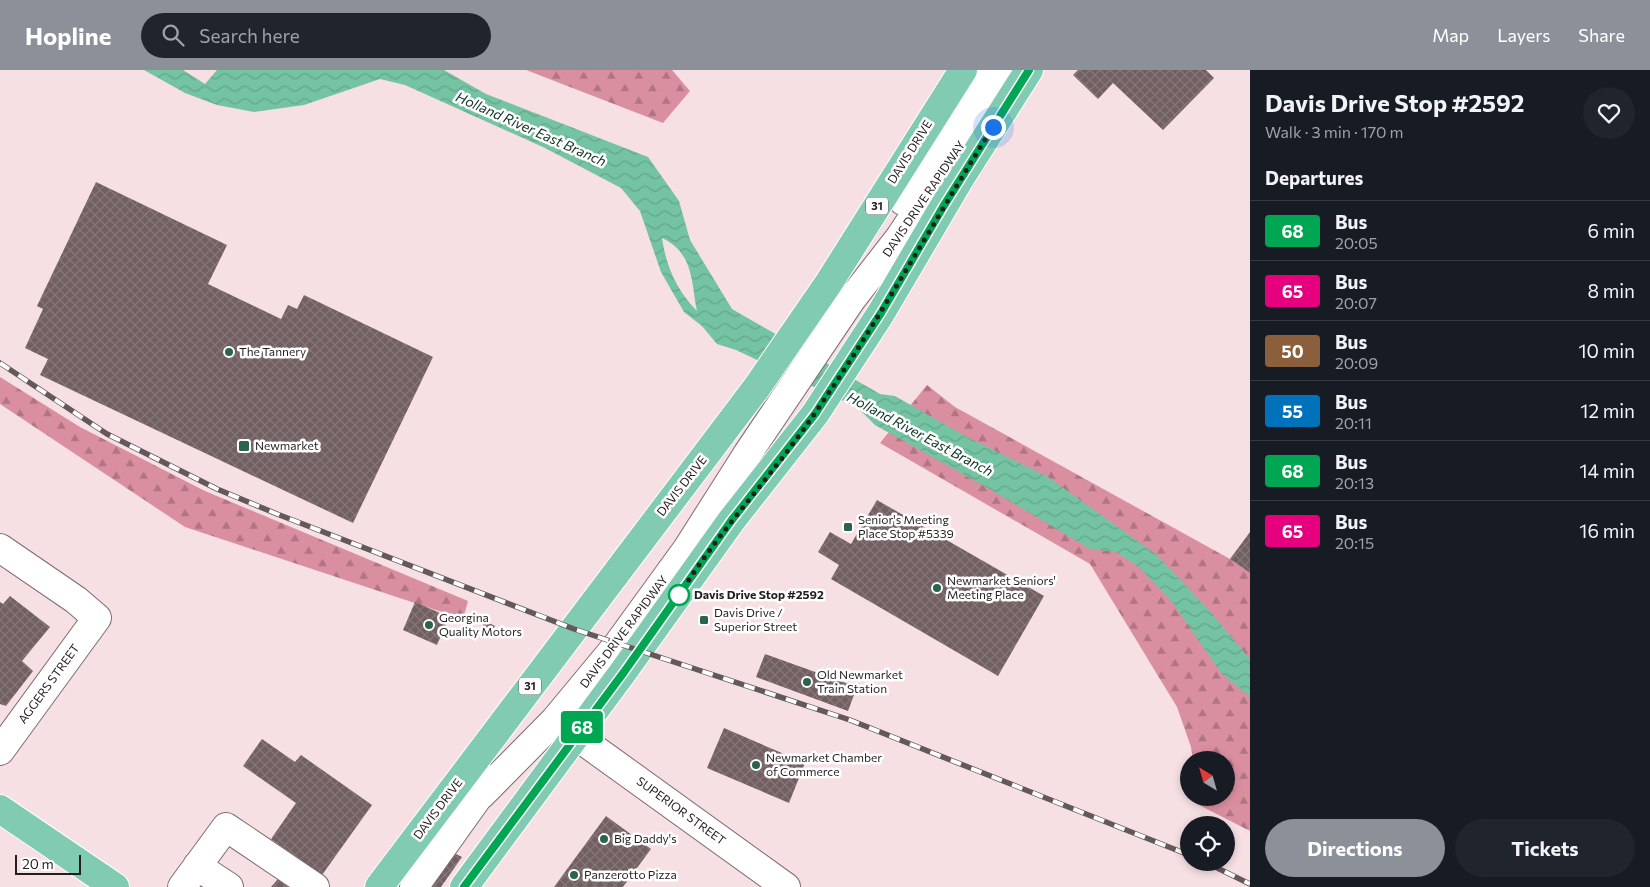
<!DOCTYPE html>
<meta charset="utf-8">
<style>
:root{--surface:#171b24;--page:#20242c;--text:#f1f3f6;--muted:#9ea1a6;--line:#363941;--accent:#8c9099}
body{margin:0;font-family:Commissioner,sans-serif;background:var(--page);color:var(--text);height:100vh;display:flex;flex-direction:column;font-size:19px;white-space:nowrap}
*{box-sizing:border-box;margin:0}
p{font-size:16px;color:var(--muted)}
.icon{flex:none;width:28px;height:28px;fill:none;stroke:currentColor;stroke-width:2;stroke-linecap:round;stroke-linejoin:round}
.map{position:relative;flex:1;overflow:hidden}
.panel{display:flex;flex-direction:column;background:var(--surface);width:400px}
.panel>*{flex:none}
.badge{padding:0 10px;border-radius:4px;font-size:18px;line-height:32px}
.needle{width:32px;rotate:323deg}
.controls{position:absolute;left:1180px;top:681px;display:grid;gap:10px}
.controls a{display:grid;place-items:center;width:55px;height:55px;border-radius:50%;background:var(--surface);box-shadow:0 2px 8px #0003;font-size:25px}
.scale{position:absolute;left:15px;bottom:12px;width:66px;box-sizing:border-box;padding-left:5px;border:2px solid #251e1f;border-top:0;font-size:14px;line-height:18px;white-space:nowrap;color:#251e1f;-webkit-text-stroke:4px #fff;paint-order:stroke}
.you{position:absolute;width:25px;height:25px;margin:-12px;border:4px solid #fff;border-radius:50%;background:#1a73e8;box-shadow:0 0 0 8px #1a73e833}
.map>.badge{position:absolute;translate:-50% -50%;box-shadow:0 0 0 2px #fff}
h2{padding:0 15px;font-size:19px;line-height:45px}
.round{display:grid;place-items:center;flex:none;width:52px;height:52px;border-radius:26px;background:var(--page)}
.summary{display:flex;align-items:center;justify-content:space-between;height:85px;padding:0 15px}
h1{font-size:24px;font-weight:700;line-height:38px}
.button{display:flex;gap:10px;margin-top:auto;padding:10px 15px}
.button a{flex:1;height:58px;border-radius:30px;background:var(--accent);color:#fff;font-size:20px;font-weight:700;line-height:58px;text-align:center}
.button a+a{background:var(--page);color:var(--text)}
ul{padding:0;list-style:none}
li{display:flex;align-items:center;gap:15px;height:60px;padding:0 15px;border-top:1px solid var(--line)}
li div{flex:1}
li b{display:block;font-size:19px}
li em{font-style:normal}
li .badge{min-width:55px;font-weight:700;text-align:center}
header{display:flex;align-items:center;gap:30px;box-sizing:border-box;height:70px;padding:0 25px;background:var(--accent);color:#fff}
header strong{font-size:24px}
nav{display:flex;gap:28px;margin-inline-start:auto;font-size:18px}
.search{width:350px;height:45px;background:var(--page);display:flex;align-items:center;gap:12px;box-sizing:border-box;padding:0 18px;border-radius:28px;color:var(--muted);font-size:19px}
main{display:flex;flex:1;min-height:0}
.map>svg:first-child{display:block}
.forest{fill:url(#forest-firs)}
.water{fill:url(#water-waves);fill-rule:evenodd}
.building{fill:url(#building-cross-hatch)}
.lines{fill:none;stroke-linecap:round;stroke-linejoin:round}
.minor-casing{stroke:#7f6b6f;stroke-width:30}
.major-casing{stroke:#fff;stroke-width:30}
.minor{stroke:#fff;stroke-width:28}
.major{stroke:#81cbb2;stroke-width:28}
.rail-casing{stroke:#63585a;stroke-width:5.5}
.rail{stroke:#fff;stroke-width:4;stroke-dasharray:11;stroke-linecap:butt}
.line-casing{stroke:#fff;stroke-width:11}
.line{stroke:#00a651;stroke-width:8}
.walk{stroke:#251e1f;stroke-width:5;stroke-dasharray:0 9}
.poi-dot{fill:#2a644d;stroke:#fff;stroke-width:2}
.stop-dot{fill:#fff;stroke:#00a651;stroke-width:2.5}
.labels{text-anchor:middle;stroke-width:5;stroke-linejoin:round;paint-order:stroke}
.shield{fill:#fff;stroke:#666262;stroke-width:1}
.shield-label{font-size:11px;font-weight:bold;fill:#251e1f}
.street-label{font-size:12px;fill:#251e1f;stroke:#fff}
.poi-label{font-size:12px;fill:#251e1f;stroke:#fff;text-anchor:start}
.stop-label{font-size:12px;font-weight:bold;fill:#251e1f;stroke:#fff;text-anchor:start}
.water-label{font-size:14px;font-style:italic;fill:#103426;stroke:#fff}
</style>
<header>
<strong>Hopline</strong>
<div class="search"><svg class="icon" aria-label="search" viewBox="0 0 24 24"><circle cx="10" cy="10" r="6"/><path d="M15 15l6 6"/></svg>Search here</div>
<nav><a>Map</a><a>Layers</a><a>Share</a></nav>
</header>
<main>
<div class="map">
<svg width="1250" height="817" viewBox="0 0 1250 817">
<defs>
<pattern id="forest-firs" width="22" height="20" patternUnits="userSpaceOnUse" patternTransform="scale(1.25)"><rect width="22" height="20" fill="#da8fa0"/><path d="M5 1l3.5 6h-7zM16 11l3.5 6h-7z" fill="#b17482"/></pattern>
<pattern id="water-waves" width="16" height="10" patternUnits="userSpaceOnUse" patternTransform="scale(1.25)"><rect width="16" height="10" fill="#74c3a2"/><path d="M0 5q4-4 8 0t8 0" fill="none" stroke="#64a78b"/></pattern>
<pattern id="building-cross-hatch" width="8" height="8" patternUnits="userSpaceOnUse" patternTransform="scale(1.25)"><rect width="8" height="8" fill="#725f62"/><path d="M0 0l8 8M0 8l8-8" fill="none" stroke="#857678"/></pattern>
</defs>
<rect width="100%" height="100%" fill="#f6e0e4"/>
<path class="forest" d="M526,0H672L690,21L663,53Z
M0,307L80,357L205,421L468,531L463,549L185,457L0,334Z
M927,315L955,337L1230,489L1250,503V761L1197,734L1196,728H1226V690H1193L1191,677L1177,637L1090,494L880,373Z"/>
<path class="water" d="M144,0H183L205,14L217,0H444L486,24L648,87L679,131L690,170L732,239L880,324L895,326L965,366L1048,407L1157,485L1207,538L1250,589V627L1221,603L1172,532L1140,498L1116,482L1090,479L993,421L875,355L858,338L736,280L717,274L702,256L684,242L661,202L640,141L621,118L545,78L405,15L380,9L304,35L254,42L217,35L185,23ZM662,168C694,183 691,212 697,241C677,221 666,196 662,168Z"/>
<path class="building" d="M1078,0H1206L1214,8L1163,60L1113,13L1098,29L1073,5Z
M96,112L227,175L208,214L281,249L288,235L297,239L304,225L433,287L353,453L40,305L48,289L25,278L43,239L37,236Z
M877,430L1044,526L998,606L831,509L839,495L818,482L830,462L851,474Z
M1250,462V503L1230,489Z
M10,526L50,557L22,591L33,601L6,636L0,634V532L3,534Z
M415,532L449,547L437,575L403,560Z
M485,551L495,556L491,564L481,559Z
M765,584L857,617L848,641L756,607Z
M724,658L805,693L789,733L707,698Z
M262,669L295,692L301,685L372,735L322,805L271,769L296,733L243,696Z
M606,746L651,779L623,817H554Z
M448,780L462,787L441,817H423Z
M278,809L288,817H271Z"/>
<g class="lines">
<g class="minor-casing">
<path id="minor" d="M903,131L984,0
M0,478L76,530L97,548L0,681
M575,665L786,817
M481,725L555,650L618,574L687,479L748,383L851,230L900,167L1010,0
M197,796L229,817
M182,817L226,757L315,817
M414,817L491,709"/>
</g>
<g class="major-casing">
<path id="major" d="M0,739L115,817
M379,817L757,317L828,214L963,0
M464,817L623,602L731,451L815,344L881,243L961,107L1029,0"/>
</g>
<use href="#minor" class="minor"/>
<use href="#major" class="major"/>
<g class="rail-casing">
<path id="rail" d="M0,293L107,364L217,419L277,444L574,559L850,650L1189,785
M1205,792L1250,814"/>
</g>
<use href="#rail" class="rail"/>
</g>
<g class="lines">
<g class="line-casing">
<path id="line" d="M464,817L624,602L731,451L815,344L881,243L943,137L1029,0"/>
</g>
<use href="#line" class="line"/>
<path class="walk" d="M679,525C719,461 772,406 815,343C879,251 933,152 993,57"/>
</g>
<g class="poi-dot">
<circle cx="229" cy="282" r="5"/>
<rect x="238" y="370" width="12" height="12" rx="2.5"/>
<rect x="843" y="452" width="10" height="10" rx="2.5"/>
<circle cx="937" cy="518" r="5"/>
<rect x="699" y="545" width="10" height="10" rx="2.5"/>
<circle cx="429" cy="555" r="5"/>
<circle cx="807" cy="612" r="5"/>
<circle cx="756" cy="695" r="5"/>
<circle cx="604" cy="769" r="5"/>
<circle cx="574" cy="805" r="5"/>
</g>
<circle class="stop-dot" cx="679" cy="525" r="10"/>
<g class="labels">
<g class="shield">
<rect x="866" y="127.5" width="22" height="17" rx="4"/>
<rect x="519" y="607.5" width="22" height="17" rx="4"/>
</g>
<g class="shield-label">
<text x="877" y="140">31</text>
<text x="530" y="620">31</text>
</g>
<g class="street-label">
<text transform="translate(910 82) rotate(-58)" y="4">DAVIS DRIVE</text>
<text transform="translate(924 129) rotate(-56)" y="4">DAVIS DRIVE RAPIDWAY</text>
<text transform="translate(682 416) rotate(-52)" y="4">DAVIS DRIVE</text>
<text transform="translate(624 562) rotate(-53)" y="4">DAVIS DRIVE RAPIDWAY</text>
<text transform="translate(49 614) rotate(-54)" y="4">AGGERS STREET</text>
<text transform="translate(438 739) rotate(-53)" y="4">DAVIS DRIVE</text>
<text transform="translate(681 741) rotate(36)" y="4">SUPERIOR STREET</text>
</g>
<g class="poi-label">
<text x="239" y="286">The Tannery</text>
<text x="255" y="380">Newmarket</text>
<text x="858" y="454">Senior's Meeting<tspan x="858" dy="14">Place Stop #5339</tspan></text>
<text x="947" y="515">Newmarket Seniors'<tspan x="947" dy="14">Meeting Place</tspan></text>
<text x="714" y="547">Davis Drive /<tspan x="714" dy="14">Superior Street</tspan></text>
<text x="439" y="552">Georgina<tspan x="439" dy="14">Quality Motors</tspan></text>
<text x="817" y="609">Old Newmarket<tspan x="817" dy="14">Train Station</tspan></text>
<text x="766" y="692">Newmarket Chamber<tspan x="766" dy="14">of Commerce</tspan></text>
<text x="614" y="773">Big Daddy's</text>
<text x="584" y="809">Panzerotto Pizza</text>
</g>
<g class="stop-label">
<text x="694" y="529">Davis Drive Stop #2592</text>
</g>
<g class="water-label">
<text transform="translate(531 59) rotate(24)" y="5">Holland River East Branch</text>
<text transform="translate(920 364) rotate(28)" y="5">Holland River East Branch</text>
</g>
</g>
</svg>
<div class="controls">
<a><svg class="needle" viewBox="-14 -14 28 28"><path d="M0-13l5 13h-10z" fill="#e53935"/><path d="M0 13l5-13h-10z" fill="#9ea1a6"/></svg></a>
<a><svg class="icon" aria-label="locate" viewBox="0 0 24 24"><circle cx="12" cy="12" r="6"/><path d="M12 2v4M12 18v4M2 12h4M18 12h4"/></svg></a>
</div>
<div class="scale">20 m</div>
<div class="you" style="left:993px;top:57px"></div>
<b class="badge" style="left:582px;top:657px;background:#00a651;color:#fff">68</b>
</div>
<section class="panel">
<div class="summary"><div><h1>Davis Drive Stop #2592</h1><p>Walk · 3 min · 170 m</p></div><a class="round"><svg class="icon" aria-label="heart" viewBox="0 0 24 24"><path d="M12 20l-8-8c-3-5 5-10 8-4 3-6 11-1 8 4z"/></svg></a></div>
<h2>Departures</h2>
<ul>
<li><span class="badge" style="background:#00a651;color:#fff">68</span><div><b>Bus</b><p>20:05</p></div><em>6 min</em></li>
<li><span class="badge" style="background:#e6007e;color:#fff">65</span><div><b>Bus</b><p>20:07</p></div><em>8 min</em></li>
<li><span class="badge" style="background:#8b5e3c;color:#fff">50</span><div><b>Bus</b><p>20:09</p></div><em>10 min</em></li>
<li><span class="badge" style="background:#0072bc;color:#fff">55</span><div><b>Bus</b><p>20:11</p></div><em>12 min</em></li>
<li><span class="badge" style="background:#00a651;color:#fff">68</span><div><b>Bus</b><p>20:13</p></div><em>14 min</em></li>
<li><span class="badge" style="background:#e6007e;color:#fff">65</span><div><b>Bus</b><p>20:15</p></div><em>16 min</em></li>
</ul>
<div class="button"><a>Directions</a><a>Tickets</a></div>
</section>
</main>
